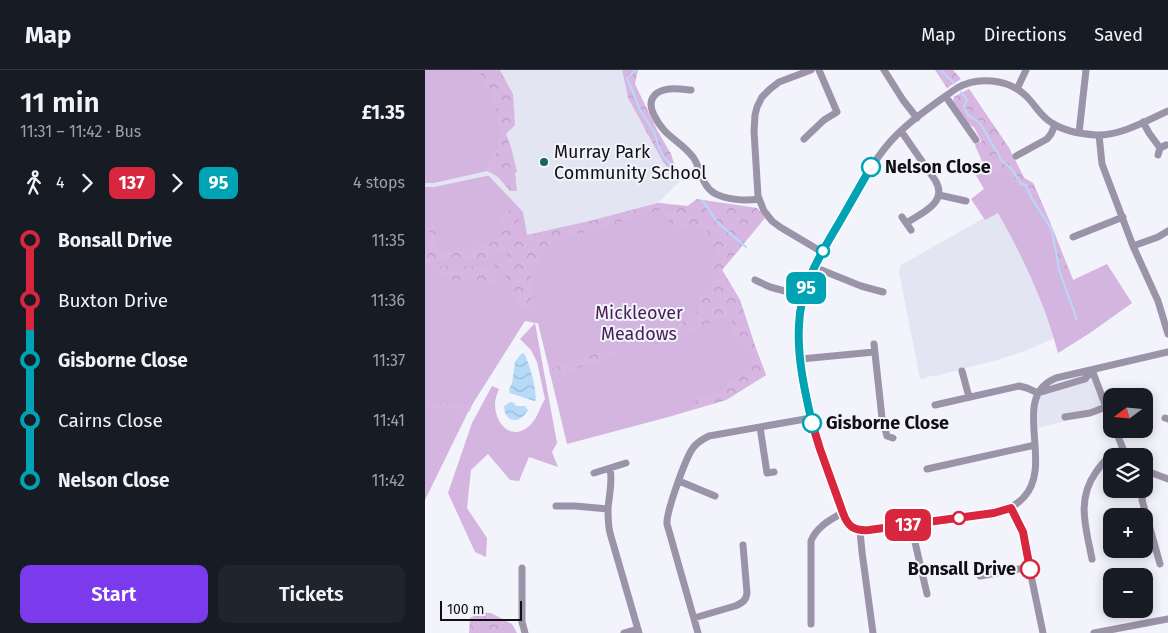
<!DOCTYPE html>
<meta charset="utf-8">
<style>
:root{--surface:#171b24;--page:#20242c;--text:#f1f3f6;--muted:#9ea1a6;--line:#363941;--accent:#7c3aed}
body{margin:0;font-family:"Fira Sans",sans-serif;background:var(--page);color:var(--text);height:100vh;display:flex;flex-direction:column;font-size:19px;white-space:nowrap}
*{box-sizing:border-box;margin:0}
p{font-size:16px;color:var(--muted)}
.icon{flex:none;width:28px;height:28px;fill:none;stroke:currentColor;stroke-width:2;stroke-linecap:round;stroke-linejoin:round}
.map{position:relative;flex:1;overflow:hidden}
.panel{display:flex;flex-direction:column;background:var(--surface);width:425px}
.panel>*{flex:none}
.badge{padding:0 10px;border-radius:8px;font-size:18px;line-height:32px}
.needle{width:32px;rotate:254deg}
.fabs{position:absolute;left:678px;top:318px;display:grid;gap:10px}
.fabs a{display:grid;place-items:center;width:50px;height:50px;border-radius:10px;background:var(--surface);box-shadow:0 2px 12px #0003;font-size:25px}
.scale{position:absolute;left:15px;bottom:12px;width:82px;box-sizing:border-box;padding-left:5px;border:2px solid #111114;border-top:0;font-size:14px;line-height:18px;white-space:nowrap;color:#111114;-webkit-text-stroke:4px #f2f3fb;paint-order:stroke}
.map>.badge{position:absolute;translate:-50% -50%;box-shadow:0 0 0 2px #fff}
.legs{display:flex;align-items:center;gap:8px;height:55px;padding:0 20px;font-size:16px}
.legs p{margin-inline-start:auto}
.overview{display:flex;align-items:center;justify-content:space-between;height:85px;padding:0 20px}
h1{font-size:28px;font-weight:600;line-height:38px}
.button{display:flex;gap:10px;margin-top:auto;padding:10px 20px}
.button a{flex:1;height:58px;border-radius:10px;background:var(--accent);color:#fff;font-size:20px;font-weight:600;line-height:58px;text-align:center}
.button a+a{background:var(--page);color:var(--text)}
ul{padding:0 20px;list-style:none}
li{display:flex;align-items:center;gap:18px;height:60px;font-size:19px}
li i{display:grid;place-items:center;width:8px;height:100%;margin:0 6px;background:currentColor}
li i::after{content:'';width:12px;height:12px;margin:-6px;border:4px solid;border-radius:50%;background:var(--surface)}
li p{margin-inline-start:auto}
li:first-child i{background:linear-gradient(#0000 50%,currentColor 0)}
li:last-child i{background:linear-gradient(currentColor 50%,#0000 0)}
header{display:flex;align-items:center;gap:30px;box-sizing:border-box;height:70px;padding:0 25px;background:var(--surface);border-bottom:1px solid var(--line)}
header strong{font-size:24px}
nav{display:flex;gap:28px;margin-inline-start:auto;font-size:18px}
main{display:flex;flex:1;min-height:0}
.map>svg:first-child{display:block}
.built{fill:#e3e5f3}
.green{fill:#d4b5df}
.forest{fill:url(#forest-crowns)}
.water{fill:url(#water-waves)}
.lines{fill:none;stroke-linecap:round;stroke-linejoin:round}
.stream{stroke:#b6daf7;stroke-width:2}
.minor{stroke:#9b94a9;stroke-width:7}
.line-1-casing{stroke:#fff;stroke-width:11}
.line-2-casing{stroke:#fff;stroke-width:11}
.line-1{stroke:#d7263d;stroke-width:8}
.line-2{stroke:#00a3b4;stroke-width:8}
.poi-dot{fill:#19655e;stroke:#f2f3fb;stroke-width:2}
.stop-2-dot{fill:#fff;stroke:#00a3b4;stroke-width:2.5}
.stop-1-dot{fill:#fff;stroke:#d7263d;stroke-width:2.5}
.labels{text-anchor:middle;stroke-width:4;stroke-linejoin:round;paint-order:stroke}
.poi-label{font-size:18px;fill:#111114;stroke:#f2f3fb;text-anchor:start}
.stop-label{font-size:18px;font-weight:bold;fill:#111114;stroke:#f2f3fb;text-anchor:start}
.park-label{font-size:18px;fill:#492155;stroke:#f2f3fb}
</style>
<header>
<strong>Map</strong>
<nav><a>Map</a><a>Directions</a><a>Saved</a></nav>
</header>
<main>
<section class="panel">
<div class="overview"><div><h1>11 min</h1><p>11:31 – 11:42 · Bus</p></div><b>£1.35</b></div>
<div class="legs"><svg class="icon" aria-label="walk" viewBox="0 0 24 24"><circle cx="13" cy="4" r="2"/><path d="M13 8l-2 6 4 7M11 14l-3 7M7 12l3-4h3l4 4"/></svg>4<svg class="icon" aria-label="forward" viewBox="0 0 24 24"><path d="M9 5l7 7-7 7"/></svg><b class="badge" style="background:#d7263d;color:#fff">137</b><svg class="icon" aria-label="forward" viewBox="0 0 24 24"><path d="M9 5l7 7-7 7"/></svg><b class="badge" style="background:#00a3b4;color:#fff">95</b><p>4 stops</p></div>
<ul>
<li><i style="color:#d7263d"></i><b>Bonsall Drive</b><p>11:35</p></li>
<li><i style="color:#d7263d"></i><span>Buxton Drive</span><p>11:36</p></li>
<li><i style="color:#00a3b4"></i><b>Gisborne Close</b><p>11:37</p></li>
<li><i style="color:#00a3b4"></i><span>Cairns Close</span><p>11:41</p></li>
<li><i style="color:#00a3b4"></i><b>Nelson Close</b><p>11:42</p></li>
</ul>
<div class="button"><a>Start</a><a>Tickets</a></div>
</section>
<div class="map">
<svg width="743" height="563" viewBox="0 0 743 563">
<defs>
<pattern id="forest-crowns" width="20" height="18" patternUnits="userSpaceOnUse" patternTransform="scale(1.25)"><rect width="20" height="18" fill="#d7b7e2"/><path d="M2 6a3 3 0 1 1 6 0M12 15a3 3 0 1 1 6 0" fill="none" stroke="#b89cc1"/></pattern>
<pattern id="water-waves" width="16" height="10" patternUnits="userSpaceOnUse" patternTransform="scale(1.25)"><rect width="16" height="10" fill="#b6daf7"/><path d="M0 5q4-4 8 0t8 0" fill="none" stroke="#9bbad3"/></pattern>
</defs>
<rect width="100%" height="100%" fill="#f2f3fb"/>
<path class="built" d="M75,0H197L203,28L238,92L255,111L233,133L169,150L102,166L0,184V89L88,24Z
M573,143L593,179L610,216L629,268L600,281L572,290L511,306H502V308L495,309L474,202L476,195L559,148L560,150Z
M664,304L680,341L613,358L612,331L624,315Z"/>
<path class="green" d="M0,0H67L82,27L73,79L70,85L65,91L62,101L9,113H0Z
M544,19L584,78L599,108L608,113L622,145L648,210L682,194L707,233L665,263L633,283C620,234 598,187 573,143L560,150L546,129L559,119L549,102L559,96L550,75L557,72L549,57L541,53L528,33L529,27Z
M61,106H64L98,142L102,165L169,150L233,133L263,136L272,129L317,176L297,200L315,230L331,279L341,305L301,330L247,346L142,374L113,253H110L132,373L127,382L133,397L104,387L94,411L85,410L63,384L46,400L42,438L62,468L61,487L50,482L23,423L47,353L67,316L74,319C72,324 70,329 70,334C70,353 85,371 103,357C112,350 114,339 120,329L112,292L106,280L95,269L110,253L100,251L45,338L0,430V117H9Z"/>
<path class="forest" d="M54,0H75L88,24L90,55L81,64L85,75L86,77L92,101L90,104L92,121H85L72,106L62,101L65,91L70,85L73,79V55L71,37Z
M197,0H213L210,14L232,60L246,84L255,111L238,92L203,28Z
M510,0H528L536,9L522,18Z
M544,19L584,78L599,108L608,113L622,145L648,210L647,213L640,198L632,201C630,189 628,177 625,166C618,142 600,121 583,104L572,105L570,101L561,103L554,99L560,97L550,75L557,71L549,57L541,53L528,33L529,27Z
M272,129L332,138L340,148L297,200L315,230L331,279L341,305L301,330L266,340C267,338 267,335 269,332C275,323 289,321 299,319L304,312L322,301L329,288L326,277C305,270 309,264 306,245L239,272L230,274L226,272V267L229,265L267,248L272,242L276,224L286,215L288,209L285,201L286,194L292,185L291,180L282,161L267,154L251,161L239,143L263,136Z
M233,133L241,134L242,138L180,157C172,164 154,162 143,165C127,168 118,183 111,196C109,199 107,203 106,206C103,215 106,228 108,237L105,239C89,236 90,221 83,209C79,204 73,200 69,195L84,189L82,184L77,179L66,185L61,190C42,190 18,186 0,195V184L5,182L4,159L7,153L10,156L14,182L67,173L77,166L76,145L81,141L89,140L93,144L97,167L169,150Z
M29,195C45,197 66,195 74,212L27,211L7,198L18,196Z
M181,280L183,281L193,280L194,284L183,289L159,296L140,304L132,303L125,305L124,300Z
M0,331L31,334L48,333L44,342L0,338Z
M56,542L66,543L87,554L92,563H44L45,548Z"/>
<path class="water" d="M99,283C106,298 110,314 111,330L109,331L85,323L84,319L87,313L90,292L95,285Z
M85,332L89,333L91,336H100L103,340C95,354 80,354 79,336Z"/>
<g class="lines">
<path class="stream" d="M211,0L202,8L215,40L229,62L236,83L258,110
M516,0L529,13
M536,22L542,30L539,37L543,45L555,53L577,91L586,98L596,114L601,115L606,127L627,160L634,200L652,250
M278,131L292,152L321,177"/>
<path class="minor" d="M386,0L354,12L345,19L337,27L332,37L330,45L329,61L333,126L339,141L347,151L355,157L397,182
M459,0L478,30L492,48
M592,19L601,0
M266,20C255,19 237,16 229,26C224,32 226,39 229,45C239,67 255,70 268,87C276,98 276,115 289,123C301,130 320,131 334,129
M521,27L551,70
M743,41C721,51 695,66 671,65C656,64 639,61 627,53C615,46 610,34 600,25C583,9 552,6 532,18C507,36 479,54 460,78C443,99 431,123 418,146C405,168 389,191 381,216C363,274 384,346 403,401C409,418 414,435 421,451L427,457L435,461L569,443C581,441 591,436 599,427C630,393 584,327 631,308L743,282
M718,52L724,63L735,78
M476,61L510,110C524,132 497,143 481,153
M654,63L661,0
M674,65L677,94L708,176L733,231L743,264
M379,69L399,50L412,42L394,0
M733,85L735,78L741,75
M591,86L622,69L626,64L630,55
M514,125L541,131
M477,147L486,160
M648,167L698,147
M708,176L733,167L743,161
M389,197L436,216L458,222
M330,210L345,217L378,226
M449,274L457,348L462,366L468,368
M376,289L449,282
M667,300L686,350
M537,301L544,327
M613,323L660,309L667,300
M510,335L594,316L602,318L613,323
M640,347L665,343L681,337
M740,348L743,349
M335,357L342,403L349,402
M690,359L701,386
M185,399C188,412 184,425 183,439C183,447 183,455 185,463L214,563
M502,399L610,375
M719,400L743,409
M169,403L201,393
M254,411L290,426
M719,419L717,430L735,494
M719,419L725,402
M131,436H150L183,439
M586,438L597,462L618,563
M486,455L502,524
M435,461L437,482L448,563
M667,489C661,458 651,430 671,402C678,391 686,384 698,379
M97,498V552L100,563
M555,506L605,497
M269,548L310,536C317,533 321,531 322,523L318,475
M386,554V471C391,458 405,449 418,443
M199,563L213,559
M273,563L242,454C241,442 261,387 268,378C272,372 278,369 284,366L386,348
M669,563L743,549"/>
</g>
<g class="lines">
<g class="line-1-casing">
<path id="line-1" d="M387,353L395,379L418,443C423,457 429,461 444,460L569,443L586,438L598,462L605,499"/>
</g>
<g class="line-2-casing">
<path id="line-2" d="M387,353C380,322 372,288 374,255C375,217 395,185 414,153C425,134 435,116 446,97"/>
</g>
<use href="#line-1" class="line-1"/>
<use href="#line-2" class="line-2"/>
</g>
<circle class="poi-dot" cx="119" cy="92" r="5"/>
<g class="stop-2-dot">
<circle cx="446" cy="97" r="9"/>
<circle cx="398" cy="181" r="6"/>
<circle cx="387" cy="353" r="9"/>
</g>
<g class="stop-1-dot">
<circle cx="534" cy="448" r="6"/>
<circle cx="605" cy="499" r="9"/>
</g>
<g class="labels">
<g class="poi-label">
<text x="129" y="88">Murray Park<tspan x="129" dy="21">Community School</tspan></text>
</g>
<g class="stop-label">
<text x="460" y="103">Nelson Close</text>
<text x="401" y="359">Gisborne Close</text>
<text x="591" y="505" text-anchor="end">Bonsall Drive</text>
</g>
<g class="park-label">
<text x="214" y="249">Mickleover<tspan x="214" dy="21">Meadows</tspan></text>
</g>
</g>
</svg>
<div class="fabs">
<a><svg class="needle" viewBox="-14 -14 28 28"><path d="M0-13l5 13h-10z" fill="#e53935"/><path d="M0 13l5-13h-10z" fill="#9ea1a6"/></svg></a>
<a><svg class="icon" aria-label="layers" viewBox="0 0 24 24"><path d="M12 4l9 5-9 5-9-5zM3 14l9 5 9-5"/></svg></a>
<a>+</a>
<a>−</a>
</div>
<div class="scale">100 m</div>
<b class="badge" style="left:483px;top:455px;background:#d7263d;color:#fff">137</b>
<b class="badge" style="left:381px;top:218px;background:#00a3b4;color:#fff">95</b>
</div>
</main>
